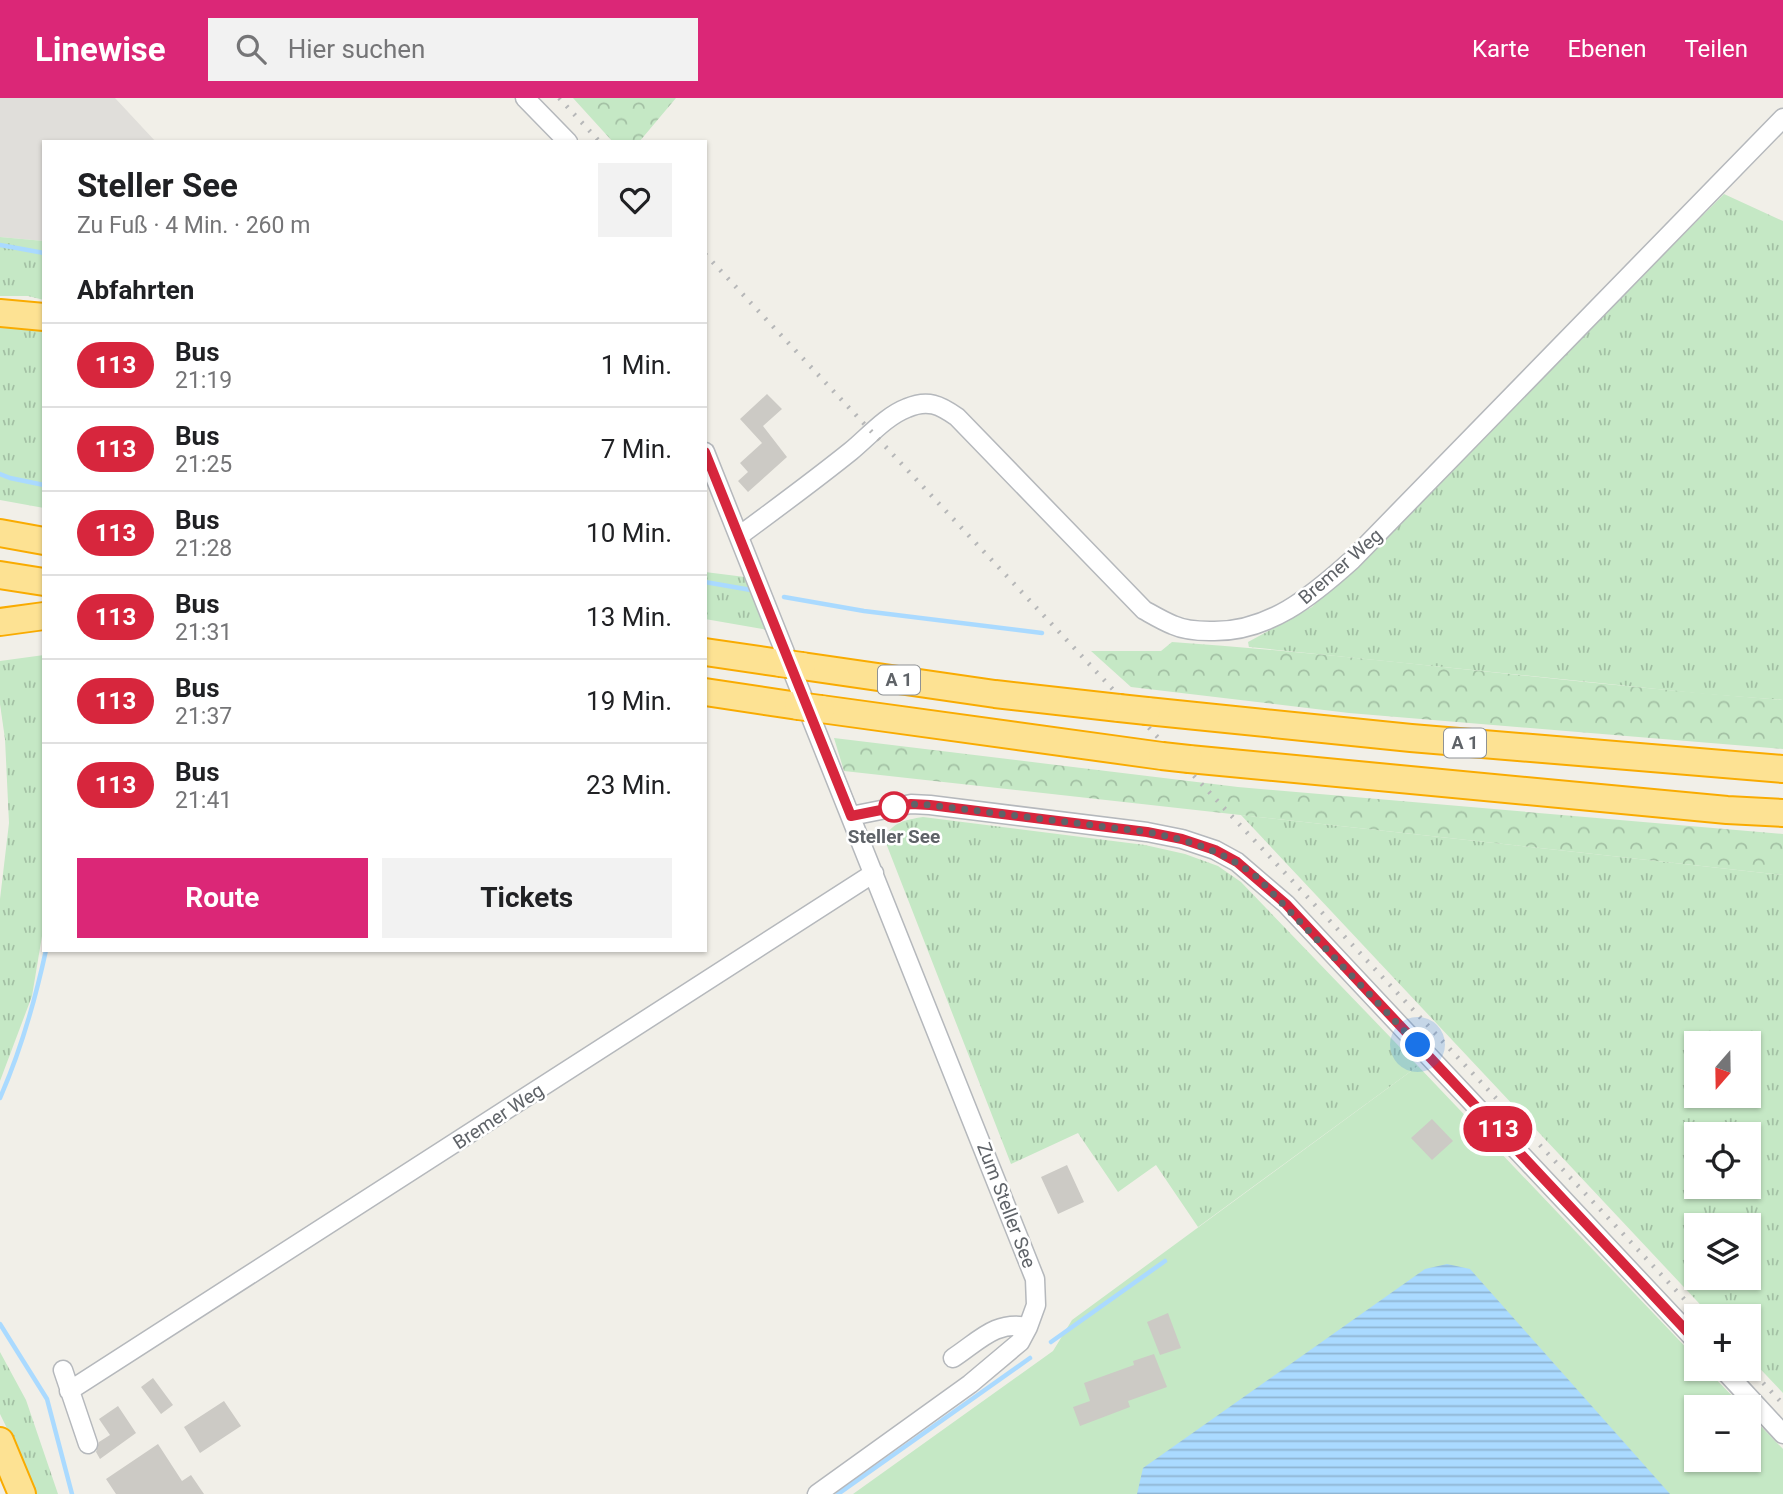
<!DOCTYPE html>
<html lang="de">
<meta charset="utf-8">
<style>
:root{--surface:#fff;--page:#f2f2f2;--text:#202124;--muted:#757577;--line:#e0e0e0;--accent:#db2777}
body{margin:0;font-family:Roboto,sans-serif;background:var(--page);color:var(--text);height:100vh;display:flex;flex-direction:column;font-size:26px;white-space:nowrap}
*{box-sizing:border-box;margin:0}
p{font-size:23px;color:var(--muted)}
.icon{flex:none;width:38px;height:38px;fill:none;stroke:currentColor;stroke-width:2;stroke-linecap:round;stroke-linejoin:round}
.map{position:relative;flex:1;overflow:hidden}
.sheet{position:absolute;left:42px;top:42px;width:665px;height:812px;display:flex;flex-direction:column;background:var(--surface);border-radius:0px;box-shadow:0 2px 5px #0004}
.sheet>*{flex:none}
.badge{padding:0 14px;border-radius:23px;font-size:24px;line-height:46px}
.needle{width:46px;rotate:200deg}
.fabs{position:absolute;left:1684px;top:933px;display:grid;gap:14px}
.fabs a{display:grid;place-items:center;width:77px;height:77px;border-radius:0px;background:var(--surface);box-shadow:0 2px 5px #0004;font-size:35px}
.you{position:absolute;width:35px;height:35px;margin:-18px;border:5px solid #fff;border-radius:50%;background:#1a73e8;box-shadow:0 0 0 10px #1a73e833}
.map>.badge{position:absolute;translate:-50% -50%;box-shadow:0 0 0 4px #fff}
h2{padding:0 35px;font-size:26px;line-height:63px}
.round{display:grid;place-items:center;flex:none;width:74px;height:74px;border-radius:0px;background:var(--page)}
.overview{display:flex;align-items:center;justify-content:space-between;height:119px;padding:0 35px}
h1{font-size:33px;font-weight:700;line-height:52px}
.button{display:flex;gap:14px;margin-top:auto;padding:14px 35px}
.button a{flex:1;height:80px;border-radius:0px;background:var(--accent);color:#fff;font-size:28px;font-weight:700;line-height:80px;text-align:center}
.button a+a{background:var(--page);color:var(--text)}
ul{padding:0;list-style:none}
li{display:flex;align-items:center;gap:21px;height:84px;padding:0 35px;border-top:2px solid var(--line)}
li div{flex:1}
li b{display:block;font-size:26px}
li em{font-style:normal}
li .badge{min-width:77px;font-weight:700;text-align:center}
header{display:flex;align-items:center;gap:42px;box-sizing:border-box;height:98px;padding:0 35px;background:var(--accent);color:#fff}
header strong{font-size:33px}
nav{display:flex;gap:38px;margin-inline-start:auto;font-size:24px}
.search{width:490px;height:63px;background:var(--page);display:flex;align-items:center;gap:18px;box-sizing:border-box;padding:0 24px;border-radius:0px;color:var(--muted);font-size:26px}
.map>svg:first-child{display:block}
.industrial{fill:#e0deda}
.grass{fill:url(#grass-tufts);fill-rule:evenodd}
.forest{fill:url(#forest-crowns)}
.green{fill:#c5e8c5}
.water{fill:url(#water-rules)}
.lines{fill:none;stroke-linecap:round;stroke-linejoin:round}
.stream{stroke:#aadaff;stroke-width:4.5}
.building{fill:#cccac5}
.minor-casing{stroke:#b5b8bc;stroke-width:21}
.highway-casing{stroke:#f9ab00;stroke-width:30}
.minor{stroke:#fff;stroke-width:18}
.highway{stroke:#fde293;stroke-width:26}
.rail{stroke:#b6b7b8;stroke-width:4.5;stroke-dasharray:2 9;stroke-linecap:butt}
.highway-bridge-casing{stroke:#f9ab00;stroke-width:30;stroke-linecap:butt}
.highway-bridge{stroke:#fde293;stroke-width:26}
.line-casing{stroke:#fff;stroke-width:16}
.line{stroke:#d7263d;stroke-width:10}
.walk{stroke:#5f6368;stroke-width:7;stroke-dasharray:0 12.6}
.stop-dot{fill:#fff;stroke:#d7263d;stroke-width:3.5}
.labels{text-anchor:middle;stroke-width:5;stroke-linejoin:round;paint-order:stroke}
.shield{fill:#fff;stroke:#8f9295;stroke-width:2}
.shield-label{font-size:18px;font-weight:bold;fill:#5f6368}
.street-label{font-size:19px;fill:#5f6368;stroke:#fff}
.stop-label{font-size:19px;font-weight:bold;fill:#5f6368;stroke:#fff}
</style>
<header>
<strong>Linewise</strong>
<div class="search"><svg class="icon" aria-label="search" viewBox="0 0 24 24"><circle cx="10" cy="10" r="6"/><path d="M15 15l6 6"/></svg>Hier suchen</div>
<nav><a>Karte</a><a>Ebenen</a><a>Teilen</a></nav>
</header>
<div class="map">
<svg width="1783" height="1396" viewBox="0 0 1783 1396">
<defs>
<pattern id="grass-tufts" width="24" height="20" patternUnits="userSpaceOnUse" patternTransform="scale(1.75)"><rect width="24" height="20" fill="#c5e8c5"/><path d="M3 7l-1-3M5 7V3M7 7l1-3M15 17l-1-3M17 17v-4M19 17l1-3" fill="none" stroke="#a3c0a4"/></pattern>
<pattern id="forest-crowns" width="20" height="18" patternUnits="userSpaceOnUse" patternTransform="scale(1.75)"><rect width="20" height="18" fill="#c5e8c5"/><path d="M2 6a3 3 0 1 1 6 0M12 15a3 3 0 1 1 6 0" fill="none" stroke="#a3c0a4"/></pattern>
<pattern id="water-rules" width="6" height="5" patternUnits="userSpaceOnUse" patternTransform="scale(1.75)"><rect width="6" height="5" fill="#aadaff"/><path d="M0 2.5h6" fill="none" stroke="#8eb4d2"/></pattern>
</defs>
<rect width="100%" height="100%" fill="#f1efe8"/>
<path class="industrial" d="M0,0H115L156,44H44V143L0,139Z"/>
<path class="grass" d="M1724,96L1783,123V602L1705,596L1249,549L1248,544L1312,509Z
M0,139L44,143V202L28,198H0Z
M0,226L44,231V410L0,402Z
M705,474L745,479L757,500L768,532L705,521Z
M44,557V826L32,898L0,983V801L9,725L5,641L0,606V563Z
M1241,717L1783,777V1295L1748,1258V1218H1711ZM1696,945H1748V998H1696ZM1696,1036H1748V1088H1696ZM1696,1127H1748V1180H1696Z
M923,719L1145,747L1185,756L1218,768L1241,784L1418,968L1198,1129L1156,1067L1118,1094L1078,1035L1011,1066L884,740C893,724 905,722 923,719Z
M0,1254L26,1302L58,1396H32L22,1361L0,1316Z"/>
<path class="forest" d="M573,0H676L639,44H613Z
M1172,544C1376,558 1579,587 1783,602V651L1349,615L1131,589L1091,553H1161Z
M834,640L1238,689L1783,736V777L844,673Z"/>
<path class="green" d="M1418,968L1696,1260V1270L1706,1271L1743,1309H1696V1362H1748V1315L1783,1351V1396H853L1053,1253L1072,1222Z"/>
<path class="water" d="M1447,1166L1470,1171L1670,1396H1137L1143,1370L1425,1171Z"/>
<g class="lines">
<path class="stream" d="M0,147L44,155
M0,376L10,380L44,387
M705,484L751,492
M784,499L864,513L1042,535
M0,1000C21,952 35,903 46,852
M0,1226L47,1301L72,1396
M1051,1244L1165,1163
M838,1396L1030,1260"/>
</g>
<path class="building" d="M767,296L782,311L763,328L787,359L748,394L738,383L748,374L740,365L762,345L740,321Z
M1432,1021L1453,1043L1432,1062L1411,1040Z
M1067,1067L1084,1104L1058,1116L1041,1079Z
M1168,1215L1181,1250L1160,1257L1147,1224Z
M1154,1256L1167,1289L1128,1303L1130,1309L1080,1328L1073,1309L1090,1303L1084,1285L1134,1267L1133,1263Z
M153,1280L173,1307L161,1316L141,1289Z
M224,1303L241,1328L200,1355L184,1329Z
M118,1308L136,1335L100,1361L96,1354L99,1344L110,1337L99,1321Z
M158,1346L182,1383L191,1377L204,1396H116L106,1381Z"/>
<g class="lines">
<g class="minor-casing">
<path id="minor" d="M525,0L568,44
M705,354L1035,1181L1036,1207L1028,1229L1020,1244L970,1286L817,1396
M739,438C777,410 815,382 851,353C868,339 886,318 907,310C928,301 940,307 957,319L1144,512C1153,517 1163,523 1173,527C1184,532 1198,533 1210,533C1268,535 1312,498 1352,462L1783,20
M851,718L911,706L930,707L1147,734L1182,741L1215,752L1237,764L1286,806L1696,1243
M953,1260C979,1243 996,1222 1028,1229
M1722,1270L1783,1336
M63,1272L88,1346
M69,1293L874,775"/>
</g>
<g class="highway-casing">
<path id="highway" d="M0,215L44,219
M0,435L44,443
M0,477L44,484
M0,524L44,518
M705,554L780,565
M802,568L995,596L1119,610
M705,594L798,608
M821,611L1162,658
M1147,613L1411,640L1783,671
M1189,661L1727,712L1783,715
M0,1343L22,1396"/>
</g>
<use href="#minor" class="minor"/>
<use href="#highway" class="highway"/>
<path class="rail" d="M559,0L600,44
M705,156L1700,1218
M1748,1269L1783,1306"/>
<g class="highway-bridge-casing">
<path id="highway-bridge" d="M780,565L802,568
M798,608L821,611
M1119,610L1147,613
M1162,658L1189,661"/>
</g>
<use href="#highway-bridge" class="highway-bridge"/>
</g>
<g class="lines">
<g class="line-casing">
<path id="line" d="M705,354L851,718L911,706L930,707L1147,734L1182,741L1215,752L1237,764L1286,806L1696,1243"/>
</g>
<use href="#line" class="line"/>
<path class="walk" d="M894,709L892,710L911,706L930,707L1147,734C1189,742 1224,753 1258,780L1418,947"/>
</g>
<circle class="stop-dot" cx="894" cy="709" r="14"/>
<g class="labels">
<g class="shield">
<rect x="878" y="567.5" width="42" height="29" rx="5"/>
<rect x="1444" y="630.5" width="42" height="29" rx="5"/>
</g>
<g class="shield-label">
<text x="899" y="588">A 1</text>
<text x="1465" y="651">A 1</text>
</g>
<g class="street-label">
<text transform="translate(1340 468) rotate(-41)" y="7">Bremer Weg</text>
<text transform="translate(498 1018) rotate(-33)" y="7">Bremer Weg</text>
<text transform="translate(1007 1107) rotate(69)" y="7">Zum Steller See</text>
</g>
<g class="stop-label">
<text x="894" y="745">Steller See</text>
</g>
</g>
</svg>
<div class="fabs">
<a><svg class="needle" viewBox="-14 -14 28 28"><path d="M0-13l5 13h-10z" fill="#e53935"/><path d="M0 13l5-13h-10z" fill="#757577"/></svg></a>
<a><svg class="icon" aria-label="locate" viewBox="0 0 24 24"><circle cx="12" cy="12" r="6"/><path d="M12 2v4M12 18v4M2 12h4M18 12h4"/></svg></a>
<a><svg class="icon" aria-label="layers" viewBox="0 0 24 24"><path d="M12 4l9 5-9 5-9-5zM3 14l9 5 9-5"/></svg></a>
<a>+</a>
<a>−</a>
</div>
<div class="you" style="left:1418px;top:947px"></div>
<b class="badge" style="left:1498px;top:1031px;background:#d7263d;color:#fff">113</b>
<section class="sheet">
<div class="overview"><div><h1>Steller See</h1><p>Zu Fuß · 4 Min. · 260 m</p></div><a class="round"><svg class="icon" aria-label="heart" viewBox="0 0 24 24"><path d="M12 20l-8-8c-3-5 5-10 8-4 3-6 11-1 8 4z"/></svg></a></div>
<h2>Abfahrten</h2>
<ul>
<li><span class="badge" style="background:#d7263d;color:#fff">113</span><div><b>Bus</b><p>21:19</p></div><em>1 Min.</em></li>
<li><span class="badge" style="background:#d7263d;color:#fff">113</span><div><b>Bus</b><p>21:25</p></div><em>7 Min.</em></li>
<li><span class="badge" style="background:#d7263d;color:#fff">113</span><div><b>Bus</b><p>21:28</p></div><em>10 Min.</em></li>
<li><span class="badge" style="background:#d7263d;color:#fff">113</span><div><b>Bus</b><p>21:31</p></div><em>13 Min.</em></li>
<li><span class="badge" style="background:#d7263d;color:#fff">113</span><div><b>Bus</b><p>21:37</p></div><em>19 Min.</em></li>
<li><span class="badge" style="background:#d7263d;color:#fff">113</span><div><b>Bus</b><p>21:41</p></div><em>23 Min.</em></li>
</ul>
<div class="button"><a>Route</a><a>Tickets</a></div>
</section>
</div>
